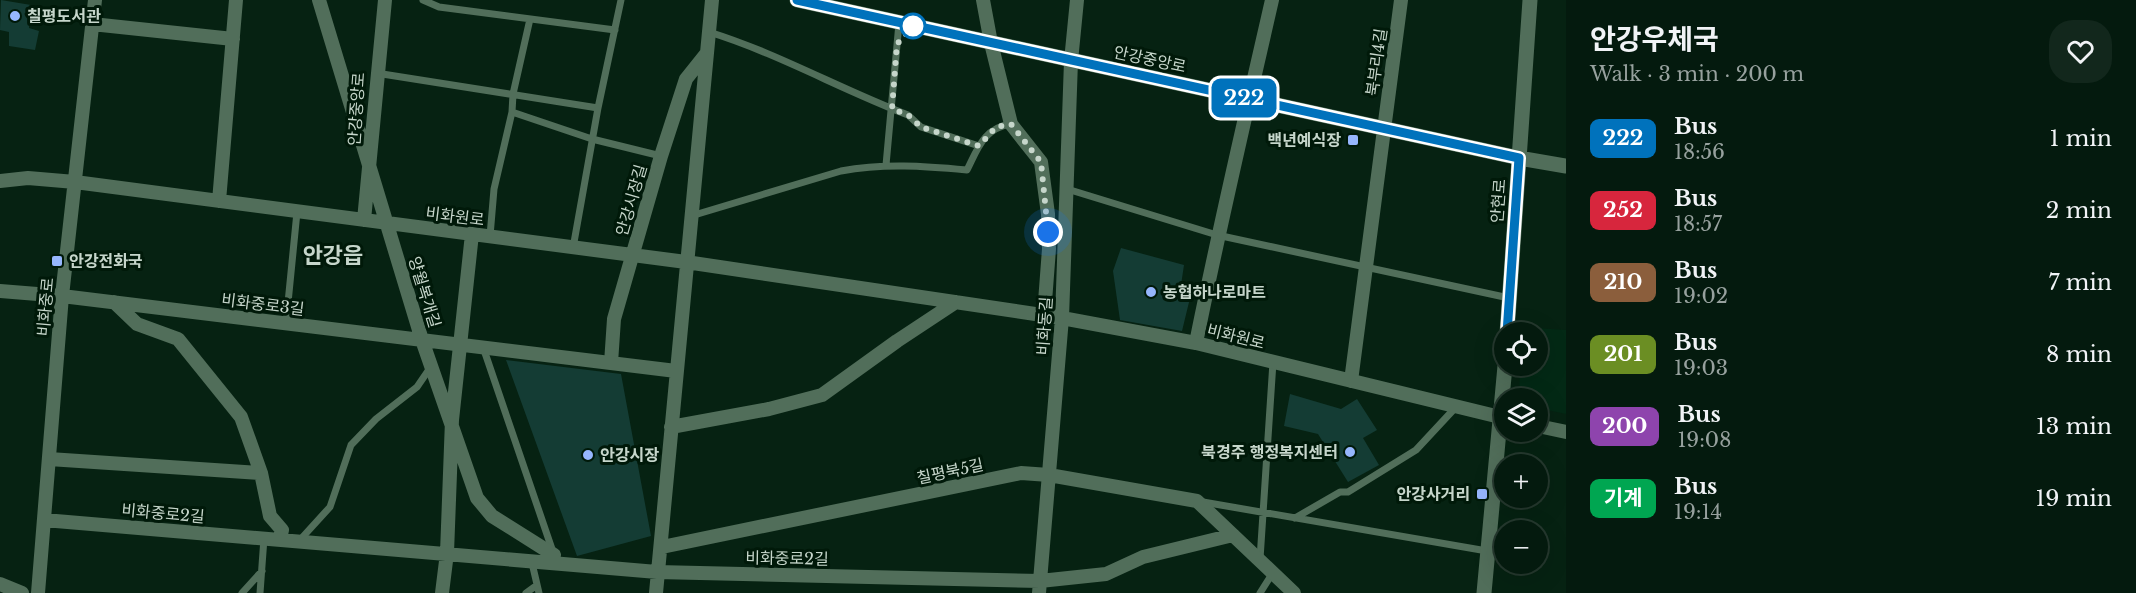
<!DOCTYPE html>
<meta charset="utf-8">
<style>
:root{--surface:#041a0e;--page:#12271c;--text:#f1f3f6;--muted:#97a19e;--line:#25382e}
body{margin:0;font-family:"Libre Baskerville","Noto Sans KR",serif;background:var(--page);color:var(--text);height:100vh;display:flex;flex-direction:column;font-size:22px;white-space:nowrap}
*{box-sizing:border-box;margin:0}
p{font-size:20px;color:var(--muted)}
.icon{flex:none;width:33px;height:33px;fill:none;stroke:currentColor;stroke-width:2;stroke-linecap:round;stroke-linejoin:round}
.map{position:relative;flex:1;overflow:hidden}
.panel{display:flex;flex-direction:column;background:var(--surface);width:570px}
.panel>*{flex:none}
.badge{padding:0 12px;border-radius:9px;font-size:21px;line-height:39px}
.buttons{position:absolute;left:1494px;top:322px;display:grid;gap:12px}
.buttons a{display:grid;place-items:center;width:54px;height:54px;border-radius:50%;background:var(--surface);box-shadow:0 6px 24px #0002,0 0 0 2px var(--line);font-size:30px}
.you{position:absolute;width:30px;height:30px;margin:-15px;border:4px solid #fff;border-radius:50%;background:#1a73e8;box-shadow:0 0 0 9px #1a73e833}
.map>.badge{position:absolute;translate:-50% -50%;box-shadow:0 0 0 3px #fff}
.round{display:grid;place-items:center;flex:none;width:63px;height:63px;border-radius:24px;background:var(--page)}
.overview{display:flex;align-items:center;justify-content:space-between;height:102px;padding:0 24px}
h1{font-size:28px;font-weight:700;line-height:45px}
ul{padding:0;list-style:none}
li{display:flex;align-items:center;gap:18px;height:72px;padding:0 24px}
li div{flex:1}
li b{display:block;font-size:22px}
li em{font-style:normal}
li .badge{min-width:66px;font-weight:700;text-align:center}
main{display:flex;flex:1;min-height:0}
.map>svg:first-child{display:block}
.built{fill:#032915}
.building{fill:#143c34}
.lines{fill:none;stroke-linecap:round;stroke-linejoin:round}
.lane{stroke:#516e5a;stroke-width:7}
.street{stroke:#516e5a;stroke-width:14}
.secondary{stroke:#516e5a;stroke-width:15}
.line-casing{stroke:#fff;stroke-width:14}
.line{stroke:#0072bc;stroke-width:9}
.walk{stroke:#c6d6cb;stroke-width:6;stroke-dasharray:0 10.8}
.poi-dot{fill:#96b6fd;stroke:#001909;stroke-width:2}
.stop-dot{fill:#fff;stroke:#0072bc;stroke-width:3}
.labels{text-anchor:middle;stroke-width:6;stroke-linejoin:round;paint-order:stroke}
.poi-label{font-size:16px;font-weight:bold;fill:#c6d6cb;stroke:#001909;text-anchor:start}
.street-label{font-size:16px;fill:#c6d6cb;stroke:#001909}
.district-label{font-size:22px;font-weight:bold;fill:#c6d6cb;stroke:#001909}
</style>
<main>
<div class="map">
<svg width="1566" height="593" viewBox="0 0 1566 593">
<rect width="100%" height="100%" fill="#062212"/>
<path class="built" d="M1520,327L1566,330V414L1538,408V399H1519L1520,366H1538V333H1520Z"/>
<path class="building" d="M1,0L31,5L29,28L39,31L35,50L9,46V32L0,30Z
M1121,248L1184,265L1181,285L1190,298L1182,331L1120,320L1113,271Z
M506,360L621,374L651,536L577,556Z
M1290,394L1341,409L1357,399L1377,430L1363,438L1379,465L1348,482L1318,434L1284,426Z"/>
<g class="lines">
<path class="lane" d="M423,0L439,7L615,30
M530,19L513,94L512,112L592,139L661,156
M709,32C777,53 840,89 908,115L921,127L979,146
M376,73L598,108
M886,165L899,23
M1067,189L1217,235L1509,298
M691,216L841,171C884,163 924,166 967,170C978,148 984,128 1011,124
M490,236L494,189L512,112
M573,248L598,108L621,0
M286,323L297,212
M483,347L553,552
M1203,502L1487,551
M1295,518L1340,492H1348L1416,450L1456,407
M299,541L330,507L351,445L376,419L417,387L430,368
M1260,559L1273,362
M532,563L539,593
M242,593L262,571
M260,593L264,538
M526,593L537,585
M1260,593L1272,574"/>
<path class="street" d="M319,0L422,340L477,498L492,516L554,555
M983,0L991,43L1011,124L1041,162L1048,214L1049,249L1044,315
M92,24L233,39
M0,181L28,178L75,182L686,262L1062,318L1196,343L1504,418
M219,201L236,0
M364,220L385,0
M0,291L62,296L676,371
M114,302L137,324L178,339L241,417L261,473L270,516L282,530L280,539
M1196,343C1219,228 1246,114 1272,0
M611,363L614,319L661,156L686,79L706,54
M1351,381L1401,0
M1538,426L1566,432
M671,427L769,409L822,395L897,341L956,302
M49,459L261,473
M44,520L657,572L1040,581L1106,574L1143,557L1233,535
M662,547L1021,473L1049,475L1197,501L1294,593
M0,584L22,593
M38,593L62,296L95,0
M442,593L447,553L452,420L472,234
M656,593L712,0
M1039,593L1062,318L1071,61L1077,0"/>
<path class="secondary" d="M797,0L1519,158L1566,166
M1507,333L1530,0
M1484,593L1505,366"/>
</g>
<g class="lines">
<g class="line-casing">
<path id="line" d="M797,0L1519,158L1507,333"/>
</g>
<use href="#line" class="line"/>
<path class="walk" d="M913,26L897,44L892,109L908,115L921,127L979,146L996,127L1011,124L1041,162L1048,232"/>
</g>
<g class="poi-dot">
<circle cx="15" cy="16" r="6"/>
<rect x="1347" y="134" width="12" height="12" rx="3"/>
<rect x="51" y="255" width="12" height="12" rx="3"/>
<circle cx="1151" cy="292" r="6"/>
<circle cx="1350" cy="452" r="6"/>
<circle cx="588" cy="455" r="6"/>
<rect x="1476" y="488" width="12" height="12" rx="3"/>
</g>
<circle class="stop-dot" cx="913" cy="26" r="12"/>
<g class="labels">
<g class="poi-label">
<text x="27" y="22">칠평도서관</text>
<text x="1341" y="146" text-anchor="end">백년예식장</text>
<text x="69" y="267">안강전화국</text>
<text x="1163" y="298">농협하나로마트</text>
<text x="1338" y="458" text-anchor="end">북경주 행정복지센터</text>
<text x="600" y="461">안강시장</text>
<text x="1470" y="500" text-anchor="end">안강사거리</text>
</g>
<g class="street-label">
<text transform="translate(1150 59) rotate(12)" y="6">안강중앙로</text>
<text transform="translate(1376 62) rotate(-82)" y="6">북부리4길</text>
<text transform="translate(356 109) rotate(-86)" y="6">안강중앙로</text>
<text transform="translate(631 200) rotate(-74)" y="6">안강시장길</text>
<text transform="translate(1498 201) rotate(-86)" y="6">안현로</text>
<text transform="translate(455 216) rotate(7)" y="6">비화원로</text>
<text transform="translate(425 292) rotate(73)" y="6">양월복개길</text>
<text transform="translate(263 304) rotate(7)" y="6">비화중로3길</text>
<text transform="translate(45 307) rotate(-85)" y="6">비화중로</text>
<text transform="translate(1044 326) rotate(-86)" y="6">비화동길</text>
<text transform="translate(1236 336) rotate(14)" y="6">비화원로</text>
<text transform="translate(950 471) rotate(-12)" y="6">칠평북5길</text>
<text transform="translate(163 513) rotate(5)" y="6">비화중로2길</text>
<text transform="translate(787 558) rotate(1)" y="6">비화중로2길</text>
</g>
<g class="district-label">
<text x="333" y="263">안강읍</text>
</g>
</g>
</svg>
<div class="buttons">
<a><svg class="icon" aria-label="locate" viewBox="0 0 24 24"><circle cx="12" cy="12" r="6"/><path d="M12 2v4M12 18v4M2 12h4M18 12h4"/></svg></a>
<a><svg class="icon" aria-label="layers" viewBox="0 0 24 24"><path d="M12 4l9 5-9 5-9-5zM3 14l9 5 9-5"/></svg></a>
<a>+</a>
<a>−</a>
</div>
<div class="you" style="left:1048px;top:232px"></div>
<b class="badge" style="left:1244px;top:98px;background:#0072bc;color:#fff">222</b>
</div>
<section class="panel">
<div class="overview"><div><h1>안강우체국</h1><p>Walk · 3 min · 200 m</p></div><a class="round"><svg class="icon" aria-label="heart" viewBox="0 0 24 24"><path d="M12 20l-8-8c-3-5 5-10 8-4 3-6 11-1 8 4z"/></svg></a></div>
<ul>
<li><span class="badge" style="background:#0072bc;color:#fff">222</span><div><b>Bus</b><p>18:56</p></div><em>1 min</em></li>
<li><span class="badge" style="background:#d7263d;color:#fff">252</span><div><b>Bus</b><p>18:57</p></div><em>2 min</em></li>
<li><span class="badge" style="background:#8b5e3c;color:#fff">210</span><div><b>Bus</b><p>19:02</p></div><em>7 min</em></li>
<li><span class="badge" style="background:#6b8e23;color:#fff">201</span><div><b>Bus</b><p>19:03</p></div><em>8 min</em></li>
<li><span class="badge" style="background:#8e44ad;color:#fff">200</span><div><b>Bus</b><p>19:08</p></div><em>13 min</em></li>
<li><span class="badge" style="background:#00a651;color:#fff">기계</span><div><b>Bus</b><p>19:14</p></div><em>19 min</em></li>
</ul>
</section>
</main>
